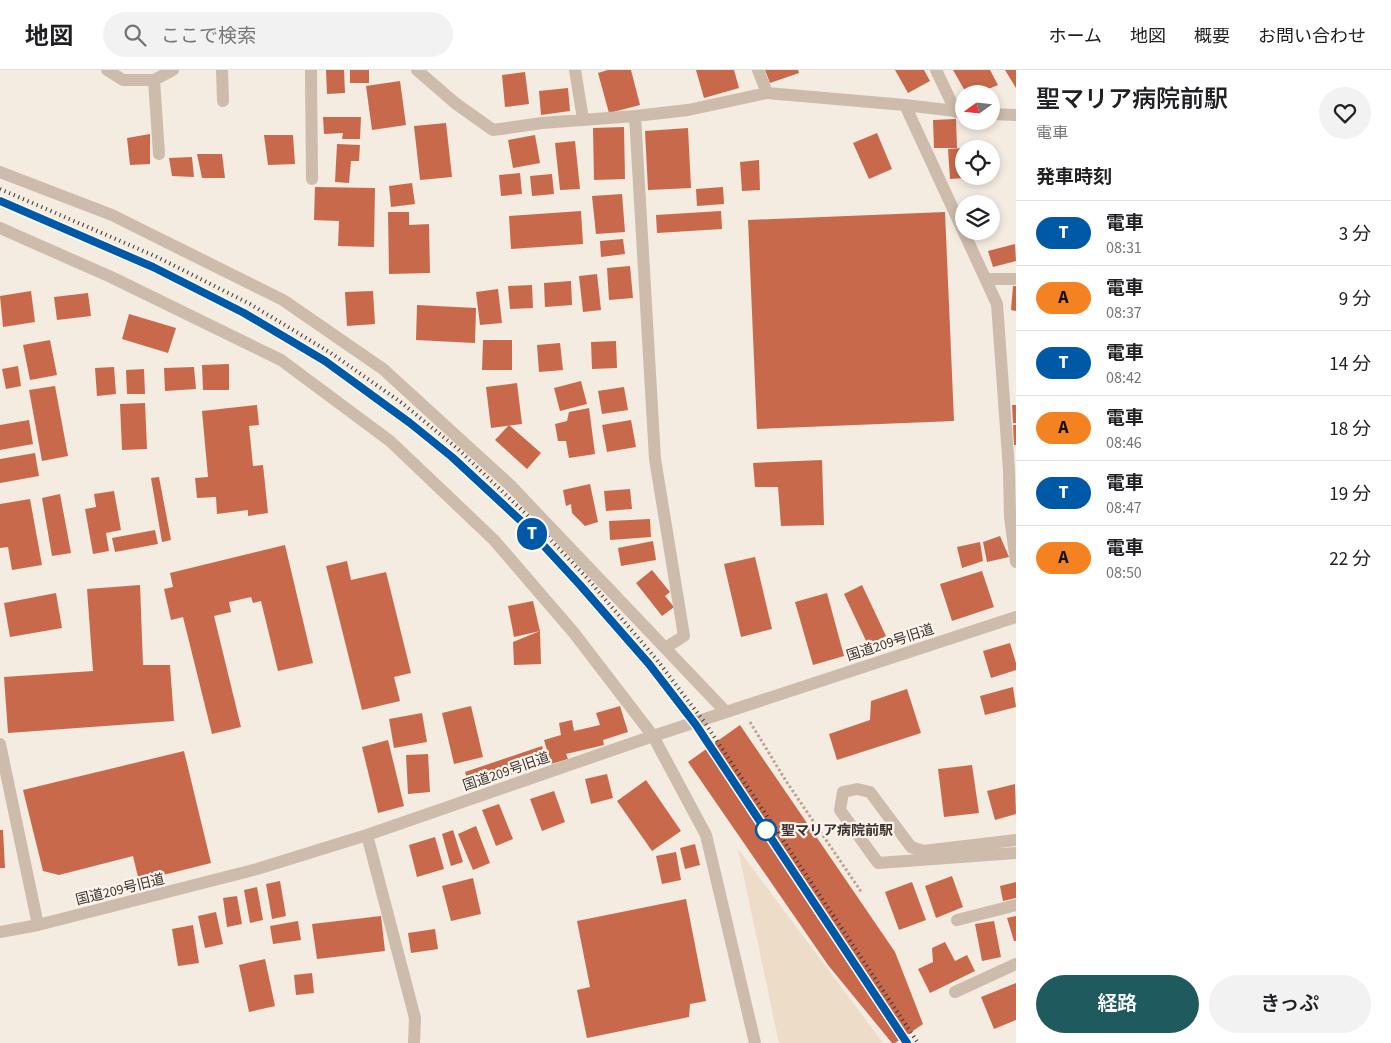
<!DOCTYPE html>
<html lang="ja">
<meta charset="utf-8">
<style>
:root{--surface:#fff;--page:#f2f2f2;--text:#202124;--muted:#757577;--line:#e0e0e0;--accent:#1f5a5e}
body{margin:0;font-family:"Source Sans 3","Noto Sans JP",sans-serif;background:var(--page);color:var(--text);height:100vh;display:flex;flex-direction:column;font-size:19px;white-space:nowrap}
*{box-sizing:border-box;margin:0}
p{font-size:16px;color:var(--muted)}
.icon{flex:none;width:28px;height:28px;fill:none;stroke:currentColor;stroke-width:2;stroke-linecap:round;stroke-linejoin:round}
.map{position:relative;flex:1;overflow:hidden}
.panel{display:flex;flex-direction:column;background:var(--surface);width:375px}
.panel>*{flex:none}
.badge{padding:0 10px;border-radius:16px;font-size:18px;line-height:32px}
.needle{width:32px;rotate:255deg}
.buttons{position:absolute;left:955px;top:15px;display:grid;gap:10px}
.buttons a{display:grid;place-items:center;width:45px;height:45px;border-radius:50%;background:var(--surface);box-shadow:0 2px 8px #0003;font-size:25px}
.map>.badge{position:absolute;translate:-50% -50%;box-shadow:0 0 0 2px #fff}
h2{padding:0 20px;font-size:19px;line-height:45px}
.round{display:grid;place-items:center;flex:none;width:52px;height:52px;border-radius:26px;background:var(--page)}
.headline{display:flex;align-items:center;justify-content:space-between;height:85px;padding:0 20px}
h1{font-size:24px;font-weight:600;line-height:38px}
.primary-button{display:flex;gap:10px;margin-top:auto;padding:10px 20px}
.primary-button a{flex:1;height:58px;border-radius:30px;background:var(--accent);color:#fff;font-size:20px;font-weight:600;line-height:58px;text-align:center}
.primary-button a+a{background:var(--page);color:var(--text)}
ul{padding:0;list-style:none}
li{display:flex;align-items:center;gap:15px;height:65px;padding:0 20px;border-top:1px solid var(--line)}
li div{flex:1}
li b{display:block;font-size:19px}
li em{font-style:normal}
li .badge{min-width:55px;font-weight:700;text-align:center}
header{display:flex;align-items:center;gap:30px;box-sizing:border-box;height:70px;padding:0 25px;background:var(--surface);border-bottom:1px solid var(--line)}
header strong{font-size:24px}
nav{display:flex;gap:28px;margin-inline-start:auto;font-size:18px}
.search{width:350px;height:45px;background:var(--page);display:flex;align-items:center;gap:12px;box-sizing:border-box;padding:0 18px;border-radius:28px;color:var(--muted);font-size:19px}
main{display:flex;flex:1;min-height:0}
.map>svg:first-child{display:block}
.plaza{fill:#ecdcc8}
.building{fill:#c8694b}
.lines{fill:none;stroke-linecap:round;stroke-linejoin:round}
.path{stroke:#b9a596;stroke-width:3;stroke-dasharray:2.5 2.5;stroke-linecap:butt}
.minor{stroke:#cdbbac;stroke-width:12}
.rail{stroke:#3b302b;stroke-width:4;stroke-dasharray:1 4;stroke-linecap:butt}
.line-casing{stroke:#fff;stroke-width:11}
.line{stroke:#0059a6;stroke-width:8}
.stop-dot{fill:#fff;stroke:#0059a6;stroke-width:2.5}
.labels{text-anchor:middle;stroke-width:4.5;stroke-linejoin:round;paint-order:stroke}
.street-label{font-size:14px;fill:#3b302b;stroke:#fbf5ee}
.stop-label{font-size:14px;font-weight:bold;fill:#3b302b;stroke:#fbf5ee;text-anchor:start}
</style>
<header>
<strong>地図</strong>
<div class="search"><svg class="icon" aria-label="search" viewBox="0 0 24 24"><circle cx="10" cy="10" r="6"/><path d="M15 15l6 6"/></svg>ここで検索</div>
<nav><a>ホーム</a><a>地図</a><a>概要</a><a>お問い合わせ</a></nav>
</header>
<main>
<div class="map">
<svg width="1016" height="973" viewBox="0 0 1016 973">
<rect width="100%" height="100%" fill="#f4ebe1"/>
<path class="plaza" d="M738,779L883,973H779Z"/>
<path class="building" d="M326,0H344L345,23L327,24Z
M350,0H369V13H350Z
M608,0H631L640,35L609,43L598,3Z
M696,0H734L739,18L704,28Z
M765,0H798L799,3L770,13Z
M895,0H924L930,11L908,23Z
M953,0H990L998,15L976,24L972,17L965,21Z
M1005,0H1016V18Z
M525,2L529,34L505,37L502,5Z
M400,11L406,55L372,60L366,16Z
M568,18L570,41L541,45L539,21Z
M323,47H361L360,69H342L343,63L324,64Z
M956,49L957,78H934L933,50Z
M446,53L452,107L420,110L414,56Z
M624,57L625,109L594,110L593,58Z
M688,58L691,118L648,120L645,61Z
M877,63L892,99L869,109L853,73Z
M150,64V94L130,95L127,68Z
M264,65H293L295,94L268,95Z
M535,65L540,93L513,98L508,70Z
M575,71L580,119L560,120L555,73Z
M337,74L360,75L359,91H351L349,113L335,112Z
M964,78V108L950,109L948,79Z
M197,84H222L225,108H202Z
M192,87L194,107L172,106L169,88Z
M759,90L760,120L742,121L740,92Z
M520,103L522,124L501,126L499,105Z
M552,104L554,124L532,126L530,106Z
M412,113L415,134L391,137L389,116Z
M315,117L375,118L374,177L338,176L339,151L314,150Z
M723,117L724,134L697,136L696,119Z
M622,124L625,162L596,164L592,126Z
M581,141L583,174L511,179L509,146Z
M721,141L722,159L657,163L656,145Z
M388,142H409V155L429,154L430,203L389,204Z
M945,142L954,351L757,359L748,150Z
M623,169L625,184L601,187L600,171Z
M1015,174L1016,191L993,197L988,181Z
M630,196L633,228L609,230L607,198Z
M597,204L601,240L583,242L579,206Z
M571,211L572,235L545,237L544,213Z
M532,215L533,238L510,239L508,216Z
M1013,216H1016V241L1011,240Z
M498,219L502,253L480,255L476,222Z
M31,221L35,252L3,257L0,226Z
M373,221L375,254L347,256L345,222Z
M88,223L91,246L57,250L54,227Z
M417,235L476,238L475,273L416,270Z
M129,244L176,258L168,283L122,269Z
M50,270L57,305L30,310L23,275Z
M483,270H512V300H482Z
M616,271L617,298L592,299L591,272Z
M560,273L563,300L539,302L537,275Z
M229,294V320H203L202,295Z
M18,296L21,316L6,319L2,299Z
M114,297L116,324L97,326L95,298Z
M194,297L196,319L165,321L164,298Z
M144,299L145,324H127L126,300Z
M581,311L587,334L560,341L554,318Z
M517,313L522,354L491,358L486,317Z
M55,316L68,386L42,391L29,320Z
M624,317L628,340L602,344L598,321Z
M145,333L147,379L122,380L120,334Z
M257,335L259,355L249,356L253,396L263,395L268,443L248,446V440L217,444L216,427L197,428L195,408L208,407L202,341Z
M1012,335H1016V353H1013Z
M589,338L595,384L569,388L566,371H558L555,354L567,351L569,342Z
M29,350L33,374L0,380V355Z
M631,350L636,377L607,382L602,355Z
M509,355L541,383L527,399L495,370Z
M1013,355H1016V375H1014Z
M35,383L39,406L0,413V389Z
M822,390L824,455L781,456L778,417H755L753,393Z
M159,407L171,470L162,472L151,408Z
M590,414L598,452L585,456L572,443L571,434L566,436L563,420Z
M630,419L632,439L606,441L604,421Z
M114,421L121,460L106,463L109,481L93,484L85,439L96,437L94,424Z
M60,424L71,483L52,486L42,428Z
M30,429L42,495L12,500L8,477L0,478V434Z
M650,449L651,467L610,470L609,451Z
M155,460L158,474L115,482L112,468Z
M1000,466L1009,487L987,492L983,472Z
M653,471L656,490L621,496L618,478Z
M980,472L983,491L962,498L957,477Z
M285,475L313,593L278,601L261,531L253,533L251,527L229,532L231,542L214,546L241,657L212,664L183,547L171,550L164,519L173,517L170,503Z
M755,487L772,559L741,567L724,494Z
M347,491L351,510L386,502L411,603L394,607L400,631L362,640L326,496Z
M652,500L670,522L665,526L674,537L662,546L636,513Z
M982,501L994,537L952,551L940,514Z
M140,515L143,595H170L174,651L8,663L4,607L93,601L87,519Z
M862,515L886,566L868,575L844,524Z
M56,523L62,558L10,567L4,533Z
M827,523L844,586L813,595L795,532Z
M533,531L540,561L514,567L508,536Z
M540,561L541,594L514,595L513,572Z
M1010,573L1016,593V600L991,608L983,581Z
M1013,617L1016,637L985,645L980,626Z
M907,619L921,663L837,690L829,664L870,650L871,631Z
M471,636L483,687L454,694L442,643Z
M620,636L628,662L603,670L604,675L566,684L568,689L551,694L544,670L561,665L559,653L572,650L574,661L600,655L596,643Z
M422,643L427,672L394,678L389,649Z
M740,655L895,882L923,954L895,973H892L828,895L688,692Z
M388,670L404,736L378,743L362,677Z
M542,676L547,692L471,719L465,702Z
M184,681L211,793L139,811L133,786L59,805L43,801L23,720Z
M428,684L430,722L408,724L406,685Z
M972,695L979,743L944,747L938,699Z
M607,704L613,728L591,734L585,709Z
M646,710L681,761L652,781L617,731Z
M1015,714L1016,744L995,750L987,721Z
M554,721L565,752L542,761L530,729Z
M499,734L513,769L496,776L482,740Z
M476,756L490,793L473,800L458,764Z
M0,760H3L5,798H0Z
M453,760L463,792L451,796L442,764Z
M435,767L444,799L417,807L409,775Z
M695,774L700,795L685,799L680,778Z
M676,782L681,810L662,814L656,786Z
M952,806L963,837L936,848L925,816Z
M473,808L481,844L451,851L442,816Z
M280,811L286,846L272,849L266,814Z
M912,812L926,850L899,860L885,822Z
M1016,812V828L1003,831L1000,816Z
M257,817L263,850L250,853L244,820Z
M237,826L242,854L227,857L223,828Z
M686,829L706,931L690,934L689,947L587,968L577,920L590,917L577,851Z
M216,842L223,874L205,878L198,846Z
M381,846L385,881L317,889L312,854Z
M1016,846V871H1014L1007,848Z
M298,851L301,870L273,874L270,856Z
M994,851L1001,887L982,891L975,854Z
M193,855L199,893L178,896L172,859Z
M435,859L438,879L411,883L408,863Z
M945,872L955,891L967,885L975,901L930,923L918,899L933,892L932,878Z
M265,889L275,936L249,942L239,895Z
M312,903L314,923L296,925L294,905Z
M1016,913V950L994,959L981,927Z"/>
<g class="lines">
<path class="path" d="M750,652L786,711L862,823"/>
<path class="minor" d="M107,0L123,10H154L159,84
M222,0L223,31
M311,0L312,109
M417,0L455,33L493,60L542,53L635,46L688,40L767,23L905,35L964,42
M575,0L583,49
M758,0L767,23
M936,0L956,42
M154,10L173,0
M905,35L997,234L1009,400L1010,447L1016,492
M991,44L1016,45
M635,46L655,389L684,566L665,578
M0,102L112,145L283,230L383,299L510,415L726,642
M0,158L111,207L281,290L390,371L494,470L574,563L653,666L706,765L755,973
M986,209H1016
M0,674L38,855
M367,765L415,948L414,973
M1016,770L923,781L911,777L870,722L857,719L843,722L840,740L878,793L1016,783
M957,850L1016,835
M0,862L38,855L257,799L367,765L653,666L1016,547
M955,922L1016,894"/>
<path class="rail" d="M0,119L155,186L250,234L331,283L402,333L458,379L528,446L587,508L657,590L705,653L918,973
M0,131L153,197L245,243L325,291L396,341L452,387L521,451L649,594L697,655L907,973"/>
</g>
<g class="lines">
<g class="line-casing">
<path id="line" d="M0,131L153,197L244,243L325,291L410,353L452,387L521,451L580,515L649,594L696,655L907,973"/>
</g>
<use href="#line" class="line"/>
</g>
<circle class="stop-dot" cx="766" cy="760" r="10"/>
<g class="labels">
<g class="street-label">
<text transform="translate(890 572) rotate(-18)" y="5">国道209号旧道</text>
<text transform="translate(506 701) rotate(-19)" y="5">国道209号旧道</text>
<text transform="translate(120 819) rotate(-14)" y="5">国道209号旧道</text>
</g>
<g class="stop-label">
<text x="781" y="765">聖マリア病院前駅</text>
</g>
</g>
</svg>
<div class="buttons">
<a><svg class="needle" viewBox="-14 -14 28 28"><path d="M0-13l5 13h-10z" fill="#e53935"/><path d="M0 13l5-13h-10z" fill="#757577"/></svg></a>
<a><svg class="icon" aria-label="locate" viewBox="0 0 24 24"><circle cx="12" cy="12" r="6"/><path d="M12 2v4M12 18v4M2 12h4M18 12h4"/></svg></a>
<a><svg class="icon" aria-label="layers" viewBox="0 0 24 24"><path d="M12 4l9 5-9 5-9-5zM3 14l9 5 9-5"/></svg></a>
</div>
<b class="badge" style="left:532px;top:464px;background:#0059a6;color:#fff">T</b>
</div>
<section class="panel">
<div class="headline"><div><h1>聖マリア病院前駅</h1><p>電車</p></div><a class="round"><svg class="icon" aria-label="heart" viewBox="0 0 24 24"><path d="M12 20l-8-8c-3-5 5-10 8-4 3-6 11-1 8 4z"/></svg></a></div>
<h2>発車時刻</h2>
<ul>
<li><span class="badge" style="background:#0059a6;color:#fff">T</span><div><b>電車</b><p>08:31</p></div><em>3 分</em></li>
<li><span class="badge" style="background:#f58220;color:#111">A</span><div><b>電車</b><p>08:37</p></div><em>9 分</em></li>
<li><span class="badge" style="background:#0059a6;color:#fff">T</span><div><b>電車</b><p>08:42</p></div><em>14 分</em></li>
<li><span class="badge" style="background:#f58220;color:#111">A</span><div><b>電車</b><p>08:46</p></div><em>18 分</em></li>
<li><span class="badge" style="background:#0059a6;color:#fff">T</span><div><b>電車</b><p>08:47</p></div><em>19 分</em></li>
<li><span class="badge" style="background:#f58220;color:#111">A</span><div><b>電車</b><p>08:50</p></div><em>22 分</em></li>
</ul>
<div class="primary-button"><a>経路</a><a>きっぷ</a></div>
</section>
</main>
